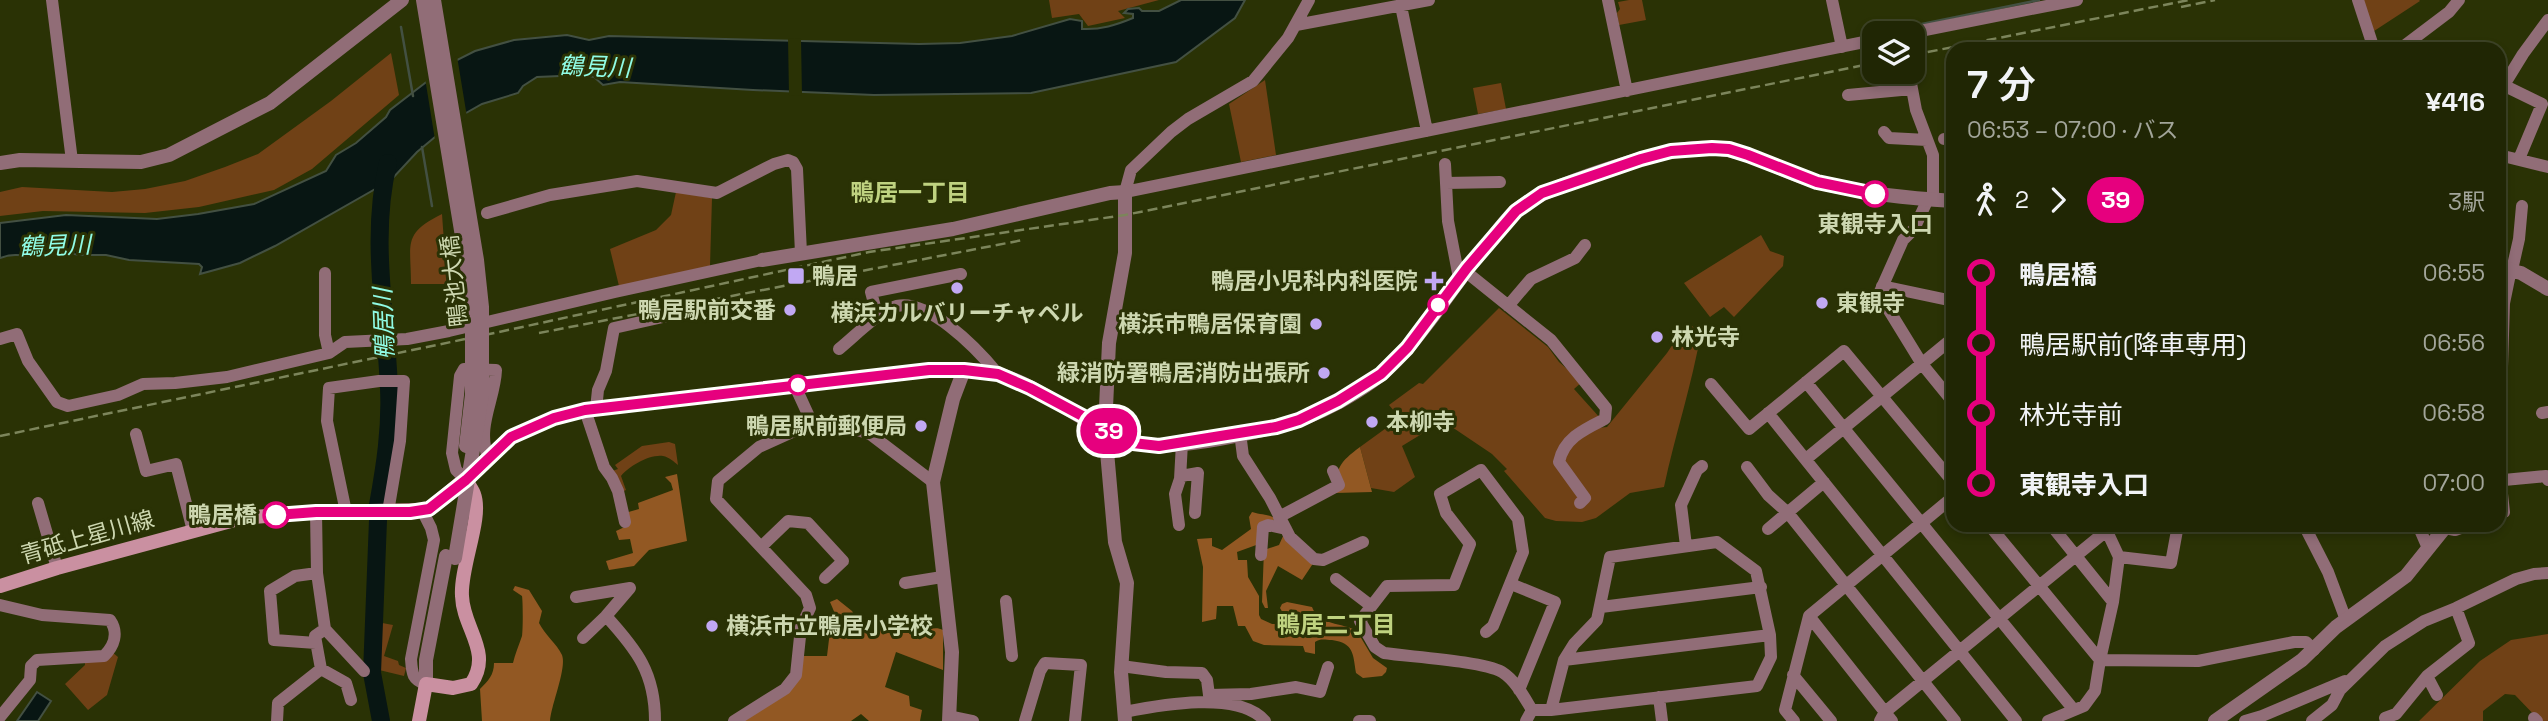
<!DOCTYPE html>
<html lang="ja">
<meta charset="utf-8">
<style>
:root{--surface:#202604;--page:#282e0e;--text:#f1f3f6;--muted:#a2a59a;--line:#3d4326}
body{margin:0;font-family:"Space Grotesk","Noto Sans JP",sans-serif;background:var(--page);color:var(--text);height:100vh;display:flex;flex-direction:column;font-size:26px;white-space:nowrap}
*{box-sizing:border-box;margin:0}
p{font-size:23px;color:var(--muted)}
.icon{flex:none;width:38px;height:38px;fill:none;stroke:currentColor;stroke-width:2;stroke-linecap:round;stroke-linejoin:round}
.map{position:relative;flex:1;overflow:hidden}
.sheet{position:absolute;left:1946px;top:42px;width:560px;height:490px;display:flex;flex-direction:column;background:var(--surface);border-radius:21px;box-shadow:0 4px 10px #0003,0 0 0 2px var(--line)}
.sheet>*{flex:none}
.badge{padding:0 14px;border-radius:23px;font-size:24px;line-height:46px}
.fabs{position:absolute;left:1862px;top:21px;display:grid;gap:14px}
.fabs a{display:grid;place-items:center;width:63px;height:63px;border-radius:14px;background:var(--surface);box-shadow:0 4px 10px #0003,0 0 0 2px var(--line);font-size:35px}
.map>.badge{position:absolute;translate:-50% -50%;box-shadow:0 0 0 4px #fff}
.legs{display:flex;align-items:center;gap:10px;height:77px;padding:0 21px;font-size:23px}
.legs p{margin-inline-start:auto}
.headline{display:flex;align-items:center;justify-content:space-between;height:119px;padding:0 21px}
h1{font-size:38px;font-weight:600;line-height:52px}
ul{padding:0 21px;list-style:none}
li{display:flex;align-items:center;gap:24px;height:70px;font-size:26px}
li i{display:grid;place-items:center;width:10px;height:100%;margin:0 9px;background:currentColor}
li i::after{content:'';width:18px;height:18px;margin:-9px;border:5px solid;border-radius:50%;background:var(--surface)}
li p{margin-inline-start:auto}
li:first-child i{background:linear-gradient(#0000 50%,currentColor 0)}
li:last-child i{background:linear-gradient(currentColor 50%,#0000 0)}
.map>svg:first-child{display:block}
.green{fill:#704116}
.forest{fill:#925823}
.water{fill:#081613;stroke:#435042;stroke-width:2}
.pier{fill:#2a3205}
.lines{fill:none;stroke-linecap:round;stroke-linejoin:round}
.stream{stroke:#435042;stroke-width:2.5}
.river{stroke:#081613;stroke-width:18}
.minor{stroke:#916d77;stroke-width:12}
.tertiary{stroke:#916d77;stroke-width:14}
.secondary{stroke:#ca90a1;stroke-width:14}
.rail{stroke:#7c855b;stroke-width:2.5;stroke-dasharray:10 5;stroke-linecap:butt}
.tertiary-bridge{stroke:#916d77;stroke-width:14}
.line-1-casing{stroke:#fff;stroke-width:16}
.line-1{stroke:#e6007e;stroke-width:10}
.stop-1-dot{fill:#fff;stroke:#e6007e;stroke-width:3.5}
.poi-dot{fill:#c1a8f3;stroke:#2a3205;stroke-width:2.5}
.labels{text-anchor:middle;stroke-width:6;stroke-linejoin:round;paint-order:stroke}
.stop-label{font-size:23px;font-weight:bold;fill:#cdd7b0;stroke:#2a3205}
.poi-label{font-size:23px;font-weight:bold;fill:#cdd7b0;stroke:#2a3205;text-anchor:start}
.street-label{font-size:23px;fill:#cdd7b0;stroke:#2a3205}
.water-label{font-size:24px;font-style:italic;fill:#90fce6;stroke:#2a3205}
.neighbourhood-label{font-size:24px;font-weight:bold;fill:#bfd280;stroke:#2a3205}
</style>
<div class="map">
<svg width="2548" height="721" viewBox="0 0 2548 721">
<rect width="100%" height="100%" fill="#2a3205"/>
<path class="green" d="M1049,0H1159L1118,11L1125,18L1088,26L1079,14L1052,18Z
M1629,0H1642L1646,20L1619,25L1617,13L1620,9L1618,2Z
M2362,0H2419L2420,1L2371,33Z
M391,53L399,95L312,169L274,190L199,207L145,213L43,211L0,216V192L22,187L112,192L145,189L185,181L225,167L258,154L331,101Z
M1265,80L1276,155L1241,162L1229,104Z
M1501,83L1506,109L1478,114L1473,88Z
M676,192L712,198L710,266L619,286L610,249L656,230L671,215Z
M442,214L447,284H411C411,243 402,234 442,214Z
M1761,235L1770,251L1784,256L1783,266L1734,317L1724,307L1710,317L1684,283Z
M1499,308L1548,347L1559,362L1582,382L1574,389L1601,419L1597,428L1607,427L1667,353L1687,323L1701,332C1692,385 1675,435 1664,487L1630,493L1596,518L1582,522L1556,521L1545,518L1504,471L1507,469L1492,454L1443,421L1402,446L1415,477L1394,492L1371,488L1360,447L1400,418L1389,405L1419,383L1423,384Z
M669,442L675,444L678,465C674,462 669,457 663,456C650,454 629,466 621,476L626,490L622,492L612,471L618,469L615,465L642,446Z
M377,622L393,625L384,656L398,661L399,665L406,668L404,676L375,669Z
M2548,634V721H2540L2515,695L2505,694L2483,711V721H2419L2480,661L2511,640Z
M112,652L118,657L107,695L88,710L65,684L85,665V661Z"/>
<path class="forest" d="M1360,447L1372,492L1335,493C1337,466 1339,463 1360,447Z
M677,474L687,541L649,550L634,566L609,570L606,561L633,553L630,539L619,540L616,531L629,525L625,513L639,509L638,503L673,490L671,483L665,477Z
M1252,512C1262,515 1268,514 1277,519L1270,521L1259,544L1237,552L1238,560H1247L1248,577L1259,596V615L1261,619L1272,624H1287L1290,618L1284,615L1280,608L1282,604L1287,602L1312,607C1319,626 1342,622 1357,631L1373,658L1387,668L1386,672L1382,676L1363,678L1356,673C1353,654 1354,643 1332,640C1325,640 1321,638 1315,642V654L1305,652L1303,646L1264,645L1253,641L1245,626H1238L1233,606H1217L1216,619L1202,622L1203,567L1197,539L1212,538V546L1222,550L1251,529L1249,517Z
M1284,534L1314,562L1302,580L1278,566L1266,591L1268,608H1265L1262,602L1264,550L1279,545Z
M515,586L529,590L542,611L539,623C545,635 557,644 562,655C567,668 551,705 550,721H482L480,689C488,681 494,675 494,663H513C515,654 519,645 522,636C523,630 523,602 522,596L513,590Z
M837,599L852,611L863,629C872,621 889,617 901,622C907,624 914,631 921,631C930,630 935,626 943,630V670L896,652L885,687L909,696L910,706L922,710L920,721H869L861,714L851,721H738L786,691L802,656H827L830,631L842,630L830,602Z"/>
<path class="water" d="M1181,0H1245L1235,18L1176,62L1031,93L874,95L753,90L620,82L603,85L594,77L583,75L537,77L523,86L518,93L482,104L459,117L417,152L391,180L275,246L240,263L200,274L202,267L199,264L129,260L106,255H79L60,251C39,264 23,249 0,258V223L66,215L157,219L198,214L254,204L326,171L336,155L356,143L386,117L390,110L451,63L475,51L514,40L567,35L589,40L609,36L919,44L960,43L1012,36L1070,19L1082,21V29C1101,30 1116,25 1133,18V14L1124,13L1128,9L1139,8L1142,11H1159Z
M37,692L51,701L38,721H17Z"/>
<path class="pier" d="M788,38L801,39L802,96L789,95Z
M457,56L467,117L435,140L425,78Z"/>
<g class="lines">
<path class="stream" d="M401,27L413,96
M1878,33L2039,0
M422,147L432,206"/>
<path class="river" d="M378,505C385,466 391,428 389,388C386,314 370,236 388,163
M378,520L372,673L381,721"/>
<path class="minor" d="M52,0L72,161
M1309,0L1288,38L1253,81L1188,119L1171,132L1131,170L1125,192L1874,40
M1608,0L1627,91
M1832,0L1842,47
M2358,0L2374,49
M1401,6L1427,131
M1296,25L1429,0
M1910,33L2077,0
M2400,49L2449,12L2459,0
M1910,78L1916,110L1933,155V200
M2503,85L2542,104L2519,159
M2499,93L2523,54L2548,20
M1848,95L1912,89
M1884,132L1889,138L1927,140
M1944,139H1953
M2499,155L2548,167
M1445,164L1448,221L1459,278
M1446,183L1500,182
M1928,199L1914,229L1903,240L1879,294L1922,364L1953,402
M487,213L550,195L637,181L717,193L774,164L788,160L793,162L797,169L801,253
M2512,270L2519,239L2522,206
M1465,271L1551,340L1606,408L1605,419C1585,429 1564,438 1559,462L1585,498L1580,503
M325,273V335L329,353
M1882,286L1953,301
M1508,306L1531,279L1575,258L1585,245
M878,318L871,292L961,274
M0,339L17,334L28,361L57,402L68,406L118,395L143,384L175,383L227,377L329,353L345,342L407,339L449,331L615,292L762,260
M839,349C855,336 873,317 891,308C924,292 979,351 998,374
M1806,382L2074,710
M1711,384L1749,429L1844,351L1953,482
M795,386L812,423
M596,409L598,390L606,371L614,328L694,310L713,315
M585,410L604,467L612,478L618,491L625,522
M1768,413L2016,721
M2542,413L2548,412
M1240,433L1243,456L1270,498L1290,537L1314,559L1323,560L1363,542
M136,434L146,471L176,464L193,531
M1806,459L1953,338
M1747,467L1768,495L1788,513L1955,721
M1181,476L1198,473L1195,513
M465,479L456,470L452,453L460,376L464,369L496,370C495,399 476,427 488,457
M38,503L57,568
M422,510L431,528L434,540L411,659C412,673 412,680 426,684
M316,512L317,573L325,629L315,636L321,669
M346,512L327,421L329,388L379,381H404L400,441L388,512
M2499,514L2504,512L2501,485L2504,480L2546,476L2548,480
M1279,517L1339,485L1333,471
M1179,525L1175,494L1180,479L1182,443
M1989,525L2100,660L2198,661L2294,642H2306L2314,650
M2051,525L2113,602
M2304,525L2328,572L2346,620
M2418,525L2428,548
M2212,527V525
M2445,528L2455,530L2469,525
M1768,529L1824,482
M1686,546L1681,505L1697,470L1702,466
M761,547L788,521L808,523L843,561L825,578
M1261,555L1263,527L1268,525L1286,529
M2119,557L2171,563L2178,525
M1336,579L1370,605
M905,583L942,577
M1511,584L1555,602L1519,690
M576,597L630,588L606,616C637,650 655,673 655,721
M1006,601L1012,656
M0,605L42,615L110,620C119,633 114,646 104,656L37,660L31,666L30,680L0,717
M1601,607L1761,587
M1809,616L1892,721
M325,629L364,671
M1486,632L1493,626L1523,552L1518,519L1481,470L1440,494L1446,513L1470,544L1454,585L1387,586L1360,621L1375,647L1384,653C1411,657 1482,661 1502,672C1516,681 1524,697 1532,710L1526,721
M583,638L606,616
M316,643L274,640L270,591L295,576L317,573
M1564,660L1770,635
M1121,666L1166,672L1202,673L1207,680L1209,695L1251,694L1296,687L1320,692L1328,667
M1793,675L1831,721
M2427,676L2437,695
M1659,697L1662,721
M1532,710H1551L1757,686L1771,657L1770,635L1756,571L1717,542L1610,557L1597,620L1574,644L1564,660L1551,710
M1124,712C1160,705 1239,690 1265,721
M949,716L973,721
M2385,718L2396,714L2427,676L2469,643L2456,608
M2534,718L2537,721
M277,721L278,703L321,669L346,683L351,700
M734,721L785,689L796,675L801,627L810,608L806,595L716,499L718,481L759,447L812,423L852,428L870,434L933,482
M1025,721L1040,671L1045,663L1081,665L1075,721
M1359,721H1370
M1794,721L1785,710L1809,616L1953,497
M1880,721L1885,712L2105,532
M2048,721L2084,706L2095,691L2100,660L2113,602L2119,557L2104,525
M2245,721L2262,716L2345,681
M2312,721L2332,705L2340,690L2385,646L2424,621L2456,608L2516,579L2534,574L2548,573"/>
<path class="tertiary" d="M0,163L20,160L141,162L169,155L270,103L402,0
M762,260L953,229L1110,193L1125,192V253L1109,343L1105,429L1115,542L1127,583L1121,672L1125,721
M2499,268L2521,273L2548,289
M2499,431L2503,303L2510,269
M465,479L511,437L554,418L585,410L929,370C952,370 976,368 998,374C1044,387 1086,427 1132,442C1163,453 1242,435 1275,427C1315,418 1368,390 1396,361C1428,328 1455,283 1485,247C1495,235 1504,221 1515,211C1544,186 1655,151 1694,148C1748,145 1774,171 1821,183C1865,194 1908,198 1953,201
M426,684V660L446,556
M949,721L952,652L933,482L953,399L964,370
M2215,721L2302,660L2336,627L2406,576L2447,525"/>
<path class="secondary" d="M0,586L57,568L242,518L316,512L422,510L429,509L465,479C468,484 472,489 474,494C483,518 460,567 462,596C463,629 493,652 471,684L453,688L426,684L419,721"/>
<path class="rail" d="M2181,7L2215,0
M1913,55L2189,0
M539,333L1023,240
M0,436L499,332L869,252L1125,215L1874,63"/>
<path class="tertiary-bridge" d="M423,0L472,297V394L466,446
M434,0L477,260L482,307V396L455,558"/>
</g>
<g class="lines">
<g class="line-1-casing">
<path id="line-1" d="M276,515L316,512H410L429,509L466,480L511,437L554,418L585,410L929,370H964L998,374L1030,388L1133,443L1159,446L1276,427L1299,420L1338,401L1381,374L1407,348L1467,268L1516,211L1542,193L1641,159L1671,151L1712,148L1729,149L1748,155L1817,182L1875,194"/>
</g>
<use href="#line-1" class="line-1"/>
</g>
<g class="stop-1-dot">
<circle cx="1875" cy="194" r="12"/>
<circle cx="1438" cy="305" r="9"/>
<circle cx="798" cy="385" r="9"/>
<circle cx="276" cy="515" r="12"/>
</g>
<g class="poi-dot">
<rect x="787" y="267" width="18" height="18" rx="3.5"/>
<path d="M1430.5 270.5h7v7h7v7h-7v7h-7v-7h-7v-7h7z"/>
<circle cx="957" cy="288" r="7"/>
<circle cx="1822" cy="303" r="7"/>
<circle cx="790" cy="310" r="7"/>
<circle cx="1316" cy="324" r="7"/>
<circle cx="1657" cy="337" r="7"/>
<circle cx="1324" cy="373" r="7"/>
<circle cx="1372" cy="422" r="7"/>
<circle cx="921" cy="426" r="7"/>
<circle cx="712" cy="626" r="7"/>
</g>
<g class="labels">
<g class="stop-label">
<text x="1875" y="232">東観寺入口</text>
<text x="257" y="523" text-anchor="end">鴨居橋</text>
</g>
<g class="poi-label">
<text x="812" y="284">鴨居</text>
<text x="1418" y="289" text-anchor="end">鴨居小児科内科医院</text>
<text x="1836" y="311">東観寺</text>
<text x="776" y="318" text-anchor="end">鴨居駅前交番</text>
<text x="957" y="321" text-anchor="middle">横浜カルバリーチャペル</text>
<text x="1302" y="332" text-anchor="end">横浜市鴨居保育園</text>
<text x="1671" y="345">林光寺</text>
<text x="1310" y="381" text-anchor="end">緑消防署鴨居消防出張所</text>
<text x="1386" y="430">本柳寺</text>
<text x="907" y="434" text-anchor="end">鴨居駅前郵便局</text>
<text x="726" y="634">横浜市立鴨居小学校</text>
</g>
<g class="street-label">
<text transform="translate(454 281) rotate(-96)" y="8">鴨池大橋</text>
<text transform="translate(87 537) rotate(-16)" y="8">青砥上星川線</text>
</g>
<g class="water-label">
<text transform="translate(595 67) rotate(2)" y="8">鶴見川</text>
<text transform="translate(55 246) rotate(-2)" y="8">鶴見川</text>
<text transform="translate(384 324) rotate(-92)" y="8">鴨居川</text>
</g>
<g class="neighbourhood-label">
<text x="910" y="201">鴨居一丁目</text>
<text x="1336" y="633">鴨居二丁目</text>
</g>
</g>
</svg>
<div class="fabs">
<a><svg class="icon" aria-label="layers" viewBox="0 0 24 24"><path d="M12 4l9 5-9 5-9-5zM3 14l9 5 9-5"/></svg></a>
</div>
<b class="badge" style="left:1109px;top:431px;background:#e6007e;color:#fff">39</b>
<section class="sheet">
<div class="headline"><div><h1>7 分</h1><p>06:53 – 07:00 · バス</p></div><b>¥416</b></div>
<div class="legs"><svg class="icon" aria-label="walk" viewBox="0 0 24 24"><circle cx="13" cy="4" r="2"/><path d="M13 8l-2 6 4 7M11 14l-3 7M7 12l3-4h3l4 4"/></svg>2<svg class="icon" aria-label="forward" viewBox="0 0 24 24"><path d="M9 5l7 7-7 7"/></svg><b class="badge" style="background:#e6007e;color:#fff">39</b><p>3駅</p></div>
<ul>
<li><i style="color:#e6007e"></i><b>鴨居橋</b><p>06:55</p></li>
<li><i style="color:#e6007e"></i><span>鴨居駅前(降車専用)</span><p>06:56</p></li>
<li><i style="color:#e6007e"></i><span>林光寺前</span><p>06:58</p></li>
<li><i style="color:#e6007e"></i><b>東観寺入口</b><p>07:00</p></li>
</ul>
</section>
</div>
